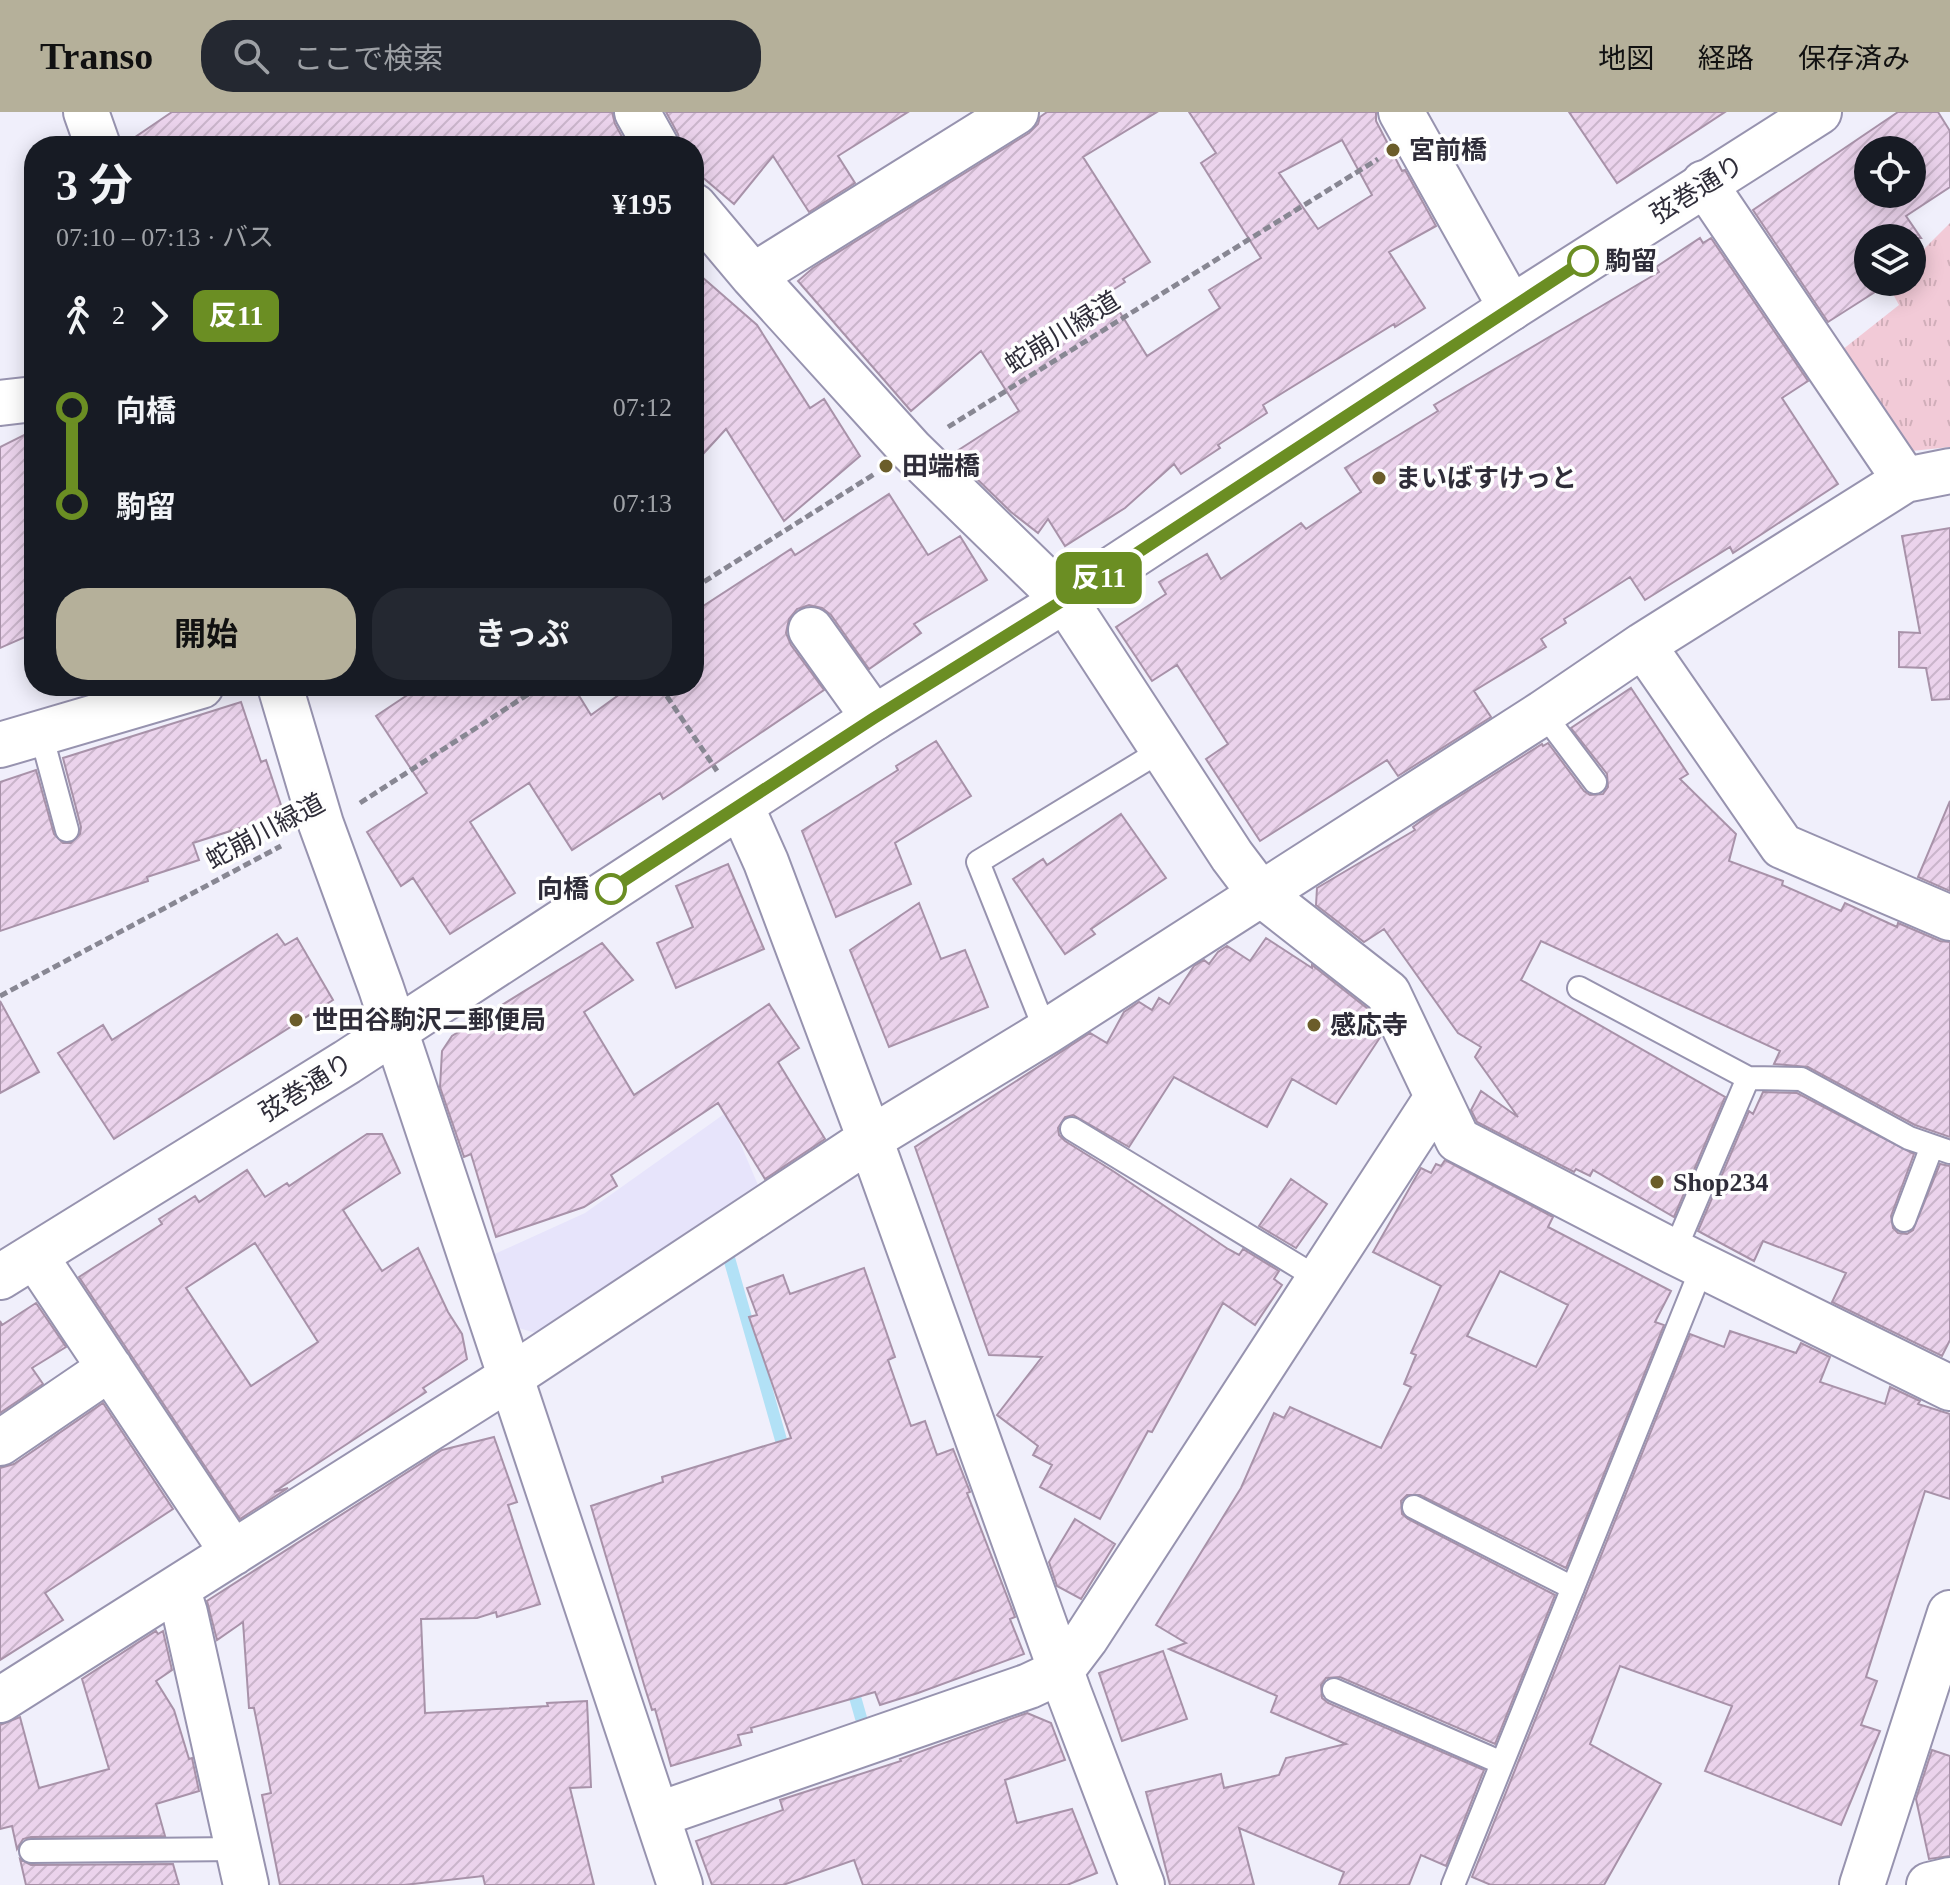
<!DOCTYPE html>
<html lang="ja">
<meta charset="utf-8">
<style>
:root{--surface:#171b24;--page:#242831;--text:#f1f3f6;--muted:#9ea1a6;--accent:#b5b09a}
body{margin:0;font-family:"Times New Roman","Noto Sans JP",serif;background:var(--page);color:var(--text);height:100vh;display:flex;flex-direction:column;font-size:30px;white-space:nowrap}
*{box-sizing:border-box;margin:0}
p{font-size:26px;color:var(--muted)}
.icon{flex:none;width:44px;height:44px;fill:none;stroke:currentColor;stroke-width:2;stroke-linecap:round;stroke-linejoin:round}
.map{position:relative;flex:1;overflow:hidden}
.side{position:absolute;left:24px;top:24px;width:680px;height:560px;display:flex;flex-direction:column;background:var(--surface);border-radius:32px;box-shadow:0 4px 20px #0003}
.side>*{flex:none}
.badge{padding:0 16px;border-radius:12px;font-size:28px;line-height:52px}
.tools{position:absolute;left:1854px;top:24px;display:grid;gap:16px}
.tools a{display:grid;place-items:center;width:72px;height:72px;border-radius:50%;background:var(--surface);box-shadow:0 4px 20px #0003;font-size:40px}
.map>.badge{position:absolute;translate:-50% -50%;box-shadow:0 0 0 4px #fff}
.legs{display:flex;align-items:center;gap:12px;height:88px;padding:0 32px;font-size:26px}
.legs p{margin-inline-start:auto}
.headline{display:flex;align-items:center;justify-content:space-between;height:136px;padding:0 32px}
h1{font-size:44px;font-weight:700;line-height:60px}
.primary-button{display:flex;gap:16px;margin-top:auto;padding:16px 32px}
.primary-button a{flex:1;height:92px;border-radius:32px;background:var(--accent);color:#111;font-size:32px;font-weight:700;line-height:92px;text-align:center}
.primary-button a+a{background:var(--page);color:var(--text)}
ul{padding:0 32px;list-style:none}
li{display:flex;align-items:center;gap:28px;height:96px;font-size:30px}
li i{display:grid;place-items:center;width:12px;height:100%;margin:0 10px;background:currentColor}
li i::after{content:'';width:20px;height:20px;margin:-10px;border:6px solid;border-radius:50%;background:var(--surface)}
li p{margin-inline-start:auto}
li:first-child i{background:linear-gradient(#0000 50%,currentColor 0)}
li:last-child i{background:linear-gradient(currentColor 50%,#0000 0)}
header{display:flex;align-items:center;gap:48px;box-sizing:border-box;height:112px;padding:0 40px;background:var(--accent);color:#111}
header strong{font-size:38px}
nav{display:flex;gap:44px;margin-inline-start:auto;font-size:28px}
.search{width:560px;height:72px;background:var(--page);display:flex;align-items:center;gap:20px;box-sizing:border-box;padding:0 28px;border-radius:32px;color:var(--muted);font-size:30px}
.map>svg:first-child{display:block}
.built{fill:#e7e4fb}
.park{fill:url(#park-tufts)}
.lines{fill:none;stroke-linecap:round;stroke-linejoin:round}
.stream{stroke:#b2e1f6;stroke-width:12}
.building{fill:url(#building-hatch);stroke:#a892a9;stroke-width:2;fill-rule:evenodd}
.lane-casing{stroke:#9793af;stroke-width:26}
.street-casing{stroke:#9793af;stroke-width:48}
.secondary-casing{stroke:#9793af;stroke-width:48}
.path{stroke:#888793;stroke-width:5;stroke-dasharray:8 4;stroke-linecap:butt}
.lane{stroke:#fff;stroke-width:22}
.street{stroke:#fff;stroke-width:44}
.secondary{stroke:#fff;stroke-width:44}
.line-1-casing{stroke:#fff;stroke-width:18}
.line-1{stroke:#6b8e23;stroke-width:12}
.poi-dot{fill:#6b5d2a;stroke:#fefefe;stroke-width:3}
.stop-1-dot{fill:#fff;stroke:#6b8e23;stroke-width:4}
.labels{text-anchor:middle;stroke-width:7;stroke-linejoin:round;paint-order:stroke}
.poi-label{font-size:26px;font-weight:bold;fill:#2f2d39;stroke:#fefefe;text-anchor:start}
.street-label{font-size:26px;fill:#2f2d39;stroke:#fefefe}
.stop-label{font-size:26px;font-weight:bold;fill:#2f2d39;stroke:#fefefe;text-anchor:start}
</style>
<header>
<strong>Transo</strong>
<div class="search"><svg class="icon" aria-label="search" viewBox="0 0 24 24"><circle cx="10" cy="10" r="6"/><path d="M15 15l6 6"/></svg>ここで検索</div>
<nav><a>地図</a><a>経路</a><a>保存済み</a></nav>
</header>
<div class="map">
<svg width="1950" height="1773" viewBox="0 0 1950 1773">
<defs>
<pattern id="park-tufts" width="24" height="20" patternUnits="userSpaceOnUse" patternTransform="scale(2)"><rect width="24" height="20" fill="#f2cad7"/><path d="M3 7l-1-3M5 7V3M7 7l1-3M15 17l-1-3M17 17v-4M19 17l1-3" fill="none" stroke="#d0aeb9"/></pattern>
<pattern id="building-hatch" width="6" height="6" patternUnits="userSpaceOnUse" patternTransform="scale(2)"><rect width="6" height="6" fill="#ebd3ec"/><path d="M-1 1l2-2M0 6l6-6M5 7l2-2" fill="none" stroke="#cab5cb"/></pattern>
</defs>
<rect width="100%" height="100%" fill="#f0effb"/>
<path class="built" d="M727,1000L758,1073L536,1221L508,1213L486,1146L585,1101Z"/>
<path class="park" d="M1950,111V335L1912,339L1842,238L1899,193L1888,173L1891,170H1912V149Z"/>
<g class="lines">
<path class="stream" d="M729,1146L785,1342
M851,1571L861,1606"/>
</g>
<path class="building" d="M172,0H612L615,12L627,34H122Z
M666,0H908L838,44L855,71L809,100L773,44L734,92L694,58V34H681L678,22Z
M1047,0H1157L1083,45L1150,150L1123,167L1125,170L1108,181L1147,244L1220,196L1209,178L1261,146L1201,51L1216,41L1189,0H1376V9L1402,59L1405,58L1436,114L1389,140L1425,196L1395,215L1394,212L1263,293L1267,301L1218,333L1220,336L1181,362L1174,352L1125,396L1065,434L1048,407L1038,421L1011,400L974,364L957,339L1019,299L981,239L911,299L798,169L813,156L1029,21L1038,12L1040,5ZM1342,28L1372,83L1318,117L1279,61Z
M1569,0H1725L1617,71Z
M1898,0H1938L1950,19V75L1906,104L1921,126H1868V170L1875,180L1828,210L1753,98ZM1868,38H1912V82H1868Z
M1700,126L1703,131L1711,126L1808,269L1782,286L1838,372L1733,441L1730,435L1645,488L1630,465L1564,507L1566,511L1541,527L1546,535L1474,579L1491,605L1398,664L1387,648L1260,729L1206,647L1228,632L1177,553L1152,569L1116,515L1166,482L1159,470L1207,442L1221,467L1301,411L1306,417L1361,380L1345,356L1438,299L1434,293L1659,160L1656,155Z
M694,158L757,213L810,296L824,287L860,344L784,409L726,317L694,352Z
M34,318V521L0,536V335Z
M889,382L928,443L960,424L987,468L914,512L921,521L869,557L831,503L822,496L809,493L797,497L789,507L786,521L791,533L824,578L663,687L660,681L572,738L529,671L470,710L515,781L450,822L413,766L401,774L367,720L427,681L376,604L421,574H573L591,603L631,574H694V500L791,437L795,443Z
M1950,416V587L1932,588L1926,556L1899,555V520L1920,521L1902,424Z
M1631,576L1688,662L1680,667L1736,722L1729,749L1783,769L1782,773L1841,799L1845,791L1897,815L1898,811L1940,829L1950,830V1025L1915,1013L1808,955L1774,952L1780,939L1541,829L1521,868L1725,985L1674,1105L1593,1058L1590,1064L1576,1057L1574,1060L1477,1010L1471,998L1481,979L1518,1005L1475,945L1481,935L1458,921L1384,817L1364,830L1316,793L1317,776L1415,718L1413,715L1425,706L1542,632L1543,634L1548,631L1584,679L1590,683L1603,682L1608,675L1607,662L1571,616Z
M241,590L261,650L266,648L284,702L193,731L199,748L147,765L148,769L0,819V670L36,658L54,722L63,731H71L80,722L81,715L63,646Z
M936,629L971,684L895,731L911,772L836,805L802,719L898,658L896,654Z
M1950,689V779L1918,765Z
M1121,702L1166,766L1091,817L1095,822L1065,842L1013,767L1043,747L1047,753Z
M728,752L764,837L676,876L657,831L693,815L676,774Z
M919,791L941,847L965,838L988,895L889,935L850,838Z
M277,822L285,833L297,826L333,888L114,1027L58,941L103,913L112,928Z
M1266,826L1312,856V853L1368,897L1381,924L1336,992L1292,967L1267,1015L1174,965L1129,1035L1073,1003L1065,1005L1058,1016L1059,1023L1065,1029L1113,1059L1228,1137L1239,1143L1243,1137L1279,1159L1274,1167L1282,1173L1255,1213L1223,1191L1152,1320L1148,1319L1100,1407L1040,1375L1052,1353L1033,1343L1038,1334L997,1303L1042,1245L989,1243L915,1035L1090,921L1107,931L1124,900L1139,890L1152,898L1159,886L1169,892L1194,854L1204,848L1209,852L1218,840L1227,834L1250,849Z
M602,831L633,868L584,900L634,983L769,892L799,936L778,950L825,1027L765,1067L718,991L611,1063L617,1074L584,1095L496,1125L471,1042L464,1045L440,975L442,939L452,924Z
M0,889L39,960L0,981Z
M1763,980L1797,981L1914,1042L1891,1104L1893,1116L1898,1121L1907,1122L1913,1118L1940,1052L1950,1054V1228L1942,1244L1832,1190L1846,1161L1763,1129L1754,1149L1698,1119L1749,999L1753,1002Z
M367,1022H382L400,1061L343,1098L382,1159L418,1136L448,1200L462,1222L467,1247L423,1276L426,1280L274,1380L288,1376L240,1407L79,1165L162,1112L159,1107L195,1084L199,1090L247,1058L265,1085L287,1071L289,1074ZM255,1131L318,1230L251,1274L186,1176Z
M1445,1048L1553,1105L1548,1115L1671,1179L1655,1210L1664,1213L1566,1456L1420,1383H1407L1401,1389L1402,1402L1408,1407L1555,1483L1495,1632L1340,1565L1326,1566L1321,1573L1322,1586L1328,1591L1484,1658L1446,1754L1421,1743L1409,1773H1339L1344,1760L1239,1716L1254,1773H1170L1146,1680L1221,1662L1224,1676L1279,1663L1286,1646L1346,1632L1271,1600L1277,1584L1169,1537L1186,1531L1156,1513L1241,1376L1274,1301L1284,1306L1290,1295L1381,1336L1411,1275L1404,1272L1416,1243L1411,1241L1441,1174L1373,1140L1421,1056L1431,1061L1436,1052L1441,1054ZM1500,1159L1568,1193L1536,1255L1467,1224Z
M1291,1067L1327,1092L1296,1136L1259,1114Z
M864,1156L895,1245L888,1248L911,1314L925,1309L937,1343L953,1337L970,1380L967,1381L1015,1505L1010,1507L1024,1542L918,1581L880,1593L875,1580L751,1616L752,1620L738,1623L741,1633L671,1654L655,1597L652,1598L645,1576L591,1394L663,1370L662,1365L791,1326L749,1205L757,1203L747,1176L783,1163L790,1182Z
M36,1191L66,1235L32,1256L43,1272L0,1301V1209L2,1213Z
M1730,1219L1796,1241L1801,1231L1830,1245L1820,1270L1885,1292L1890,1275L1920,1289L1918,1292L1950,1302V1387L1925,1379L1866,1565L1877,1569L1861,1613L1880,1619L1841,1713L1705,1659L1732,1594L1620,1554L1590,1632L1661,1672L1604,1773H1491L1472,1765L1690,1222L1724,1235Z
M103,1291L173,1397L45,1481L63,1508L0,1548V1356L14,1352Z
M494,1325L517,1390L508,1393L540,1492L497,1505L496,1500L477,1506L421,1507L425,1601L548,1594L547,1591L587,1589L591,1675L570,1676L594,1773H485L483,1764L404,1773H280L262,1683L271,1681L254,1596H249L243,1510L217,1528L207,1489L442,1338Z
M1075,1407L1115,1432L1081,1487L1057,1474L1049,1450Z
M156,1519L158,1522L163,1519L172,1558L156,1569L174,1598L189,1647L192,1646L199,1679L156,1692L165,1724L31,1725L23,1727L17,1737L12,1714L0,1717V1613L20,1605L39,1676L109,1657L82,1567Z
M1163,1539L1187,1607L1122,1629L1099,1561Z
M1027,1601L1051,1611L1065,1648L1005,1668L1017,1711L1072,1697L1097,1761L1067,1773H863L854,1748L783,1773H712L696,1729L783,1698L780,1688L901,1649L900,1647Z
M1932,1638L1950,1644V1744L1929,1747L1916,1687Z
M20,1747L31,1753L173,1752L179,1773H26Z"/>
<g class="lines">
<g class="lane-casing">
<path id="lane" d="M1543,601L1595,670
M41,622L67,718
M1579,876L1748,966
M1046,920L978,750L1162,638
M1072,1017L1319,1167
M1904,1108L1932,1034
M1674,1140L1748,966L1801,967L1909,1026L1950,1040
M1414,1395L1573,1476
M1334,1578L1502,1651
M31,1739L238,1737
M1453,1773L1703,1153"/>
</g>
<g class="street-casing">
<path id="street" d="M637,0L656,34
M1401,0L1511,196
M1704,71L1905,368
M694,94L753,164L911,338L1065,488L1232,744L1260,781L1388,881L1458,1028L1674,1140L1950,1276
M753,164L1016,0
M0,291L34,287
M811,518L874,606
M1643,533L1782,734L1950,806
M0,633L201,574
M741,694L766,750L870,1027L1069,1581L1142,1773
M35,1144L233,1441
M0,1331L110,1256
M177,1476L185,1501L246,1773
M0,1588L509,1266L870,1027L1046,920L1543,601L1643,533L1905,368L1950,359
M657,1703L1029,1574L1061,1559L1086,1526L1436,987
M1862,1773L1950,1501
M1929,1773L1950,1768"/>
</g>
<g class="secondary-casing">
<path id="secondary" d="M86,0L98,34
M280,574L321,712L381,876L680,1773
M0,1165L347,950L874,606L1065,488L1511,196L1819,0"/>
</g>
<path class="path" d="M948,315L1378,47
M694,476L876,361
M660,574L717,659
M360,691L541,574
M0,884L281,734"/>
<use href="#lane" class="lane"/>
<use href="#street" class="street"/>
<use href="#secondary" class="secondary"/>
</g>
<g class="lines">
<g class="line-1-casing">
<path id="line-1" d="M611,777L874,606L1099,466L1583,149"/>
</g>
<use href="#line-1" class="line-1"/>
</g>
<g class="poi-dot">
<circle cx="1393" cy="38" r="8"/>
<circle cx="886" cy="354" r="8"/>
<circle cx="1379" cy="366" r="8"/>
<circle cx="296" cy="908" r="8"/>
<circle cx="1314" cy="913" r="8"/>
<circle cx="1657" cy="1070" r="8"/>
</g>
<g class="stop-1-dot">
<circle cx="1583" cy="149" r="14"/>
<circle cx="611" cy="777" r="14"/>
</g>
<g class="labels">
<g class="poi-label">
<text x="1409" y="47">宮前橋</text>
<text x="902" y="363">田端橋</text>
<text x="1395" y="375">まいばすけっと</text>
<text x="312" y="917">世田谷駒沢二郵便局</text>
<text x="1330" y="922">感応寺</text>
<text x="1673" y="1079">Shop234</text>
</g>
<g class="street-label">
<text transform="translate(1697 77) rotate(-32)" y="9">弦巻通り</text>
<text transform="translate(1062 220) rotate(-32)" y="9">蛇崩川緑道</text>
<text transform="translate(265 719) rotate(-28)" y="9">蛇崩川緑道</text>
<text transform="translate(306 975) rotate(-32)" y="9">弦巻通り</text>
</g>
<g class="stop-label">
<text x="1605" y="158">駒留</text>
<text x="589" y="786" text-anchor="end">向橋</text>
</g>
</g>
</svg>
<div class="tools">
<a><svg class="icon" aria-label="locate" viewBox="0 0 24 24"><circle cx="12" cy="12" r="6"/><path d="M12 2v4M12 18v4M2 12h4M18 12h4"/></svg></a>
<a><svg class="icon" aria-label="layers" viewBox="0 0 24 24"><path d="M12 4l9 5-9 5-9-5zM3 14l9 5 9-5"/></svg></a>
</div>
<b class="badge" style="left:1099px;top:466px;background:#6b8e23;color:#fff">反11</b>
<section class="side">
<div class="headline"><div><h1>3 分</h1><p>07:10 – 07:13 · バス</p></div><b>¥195</b></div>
<div class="legs"><svg class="icon" aria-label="walk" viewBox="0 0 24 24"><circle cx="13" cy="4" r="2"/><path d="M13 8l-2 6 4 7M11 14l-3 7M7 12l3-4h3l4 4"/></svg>2<svg class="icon" aria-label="forward" viewBox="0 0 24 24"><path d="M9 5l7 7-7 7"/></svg><b class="badge" style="background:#6b8e23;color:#fff">反11</b></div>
<ul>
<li><i style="color:#6b8e23"></i><b>向橋</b><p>07:12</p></li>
<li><i style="color:#6b8e23"></i><b>駒留</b><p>07:13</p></li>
</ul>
<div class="primary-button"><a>開始</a><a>きっぷ</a></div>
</section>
</div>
